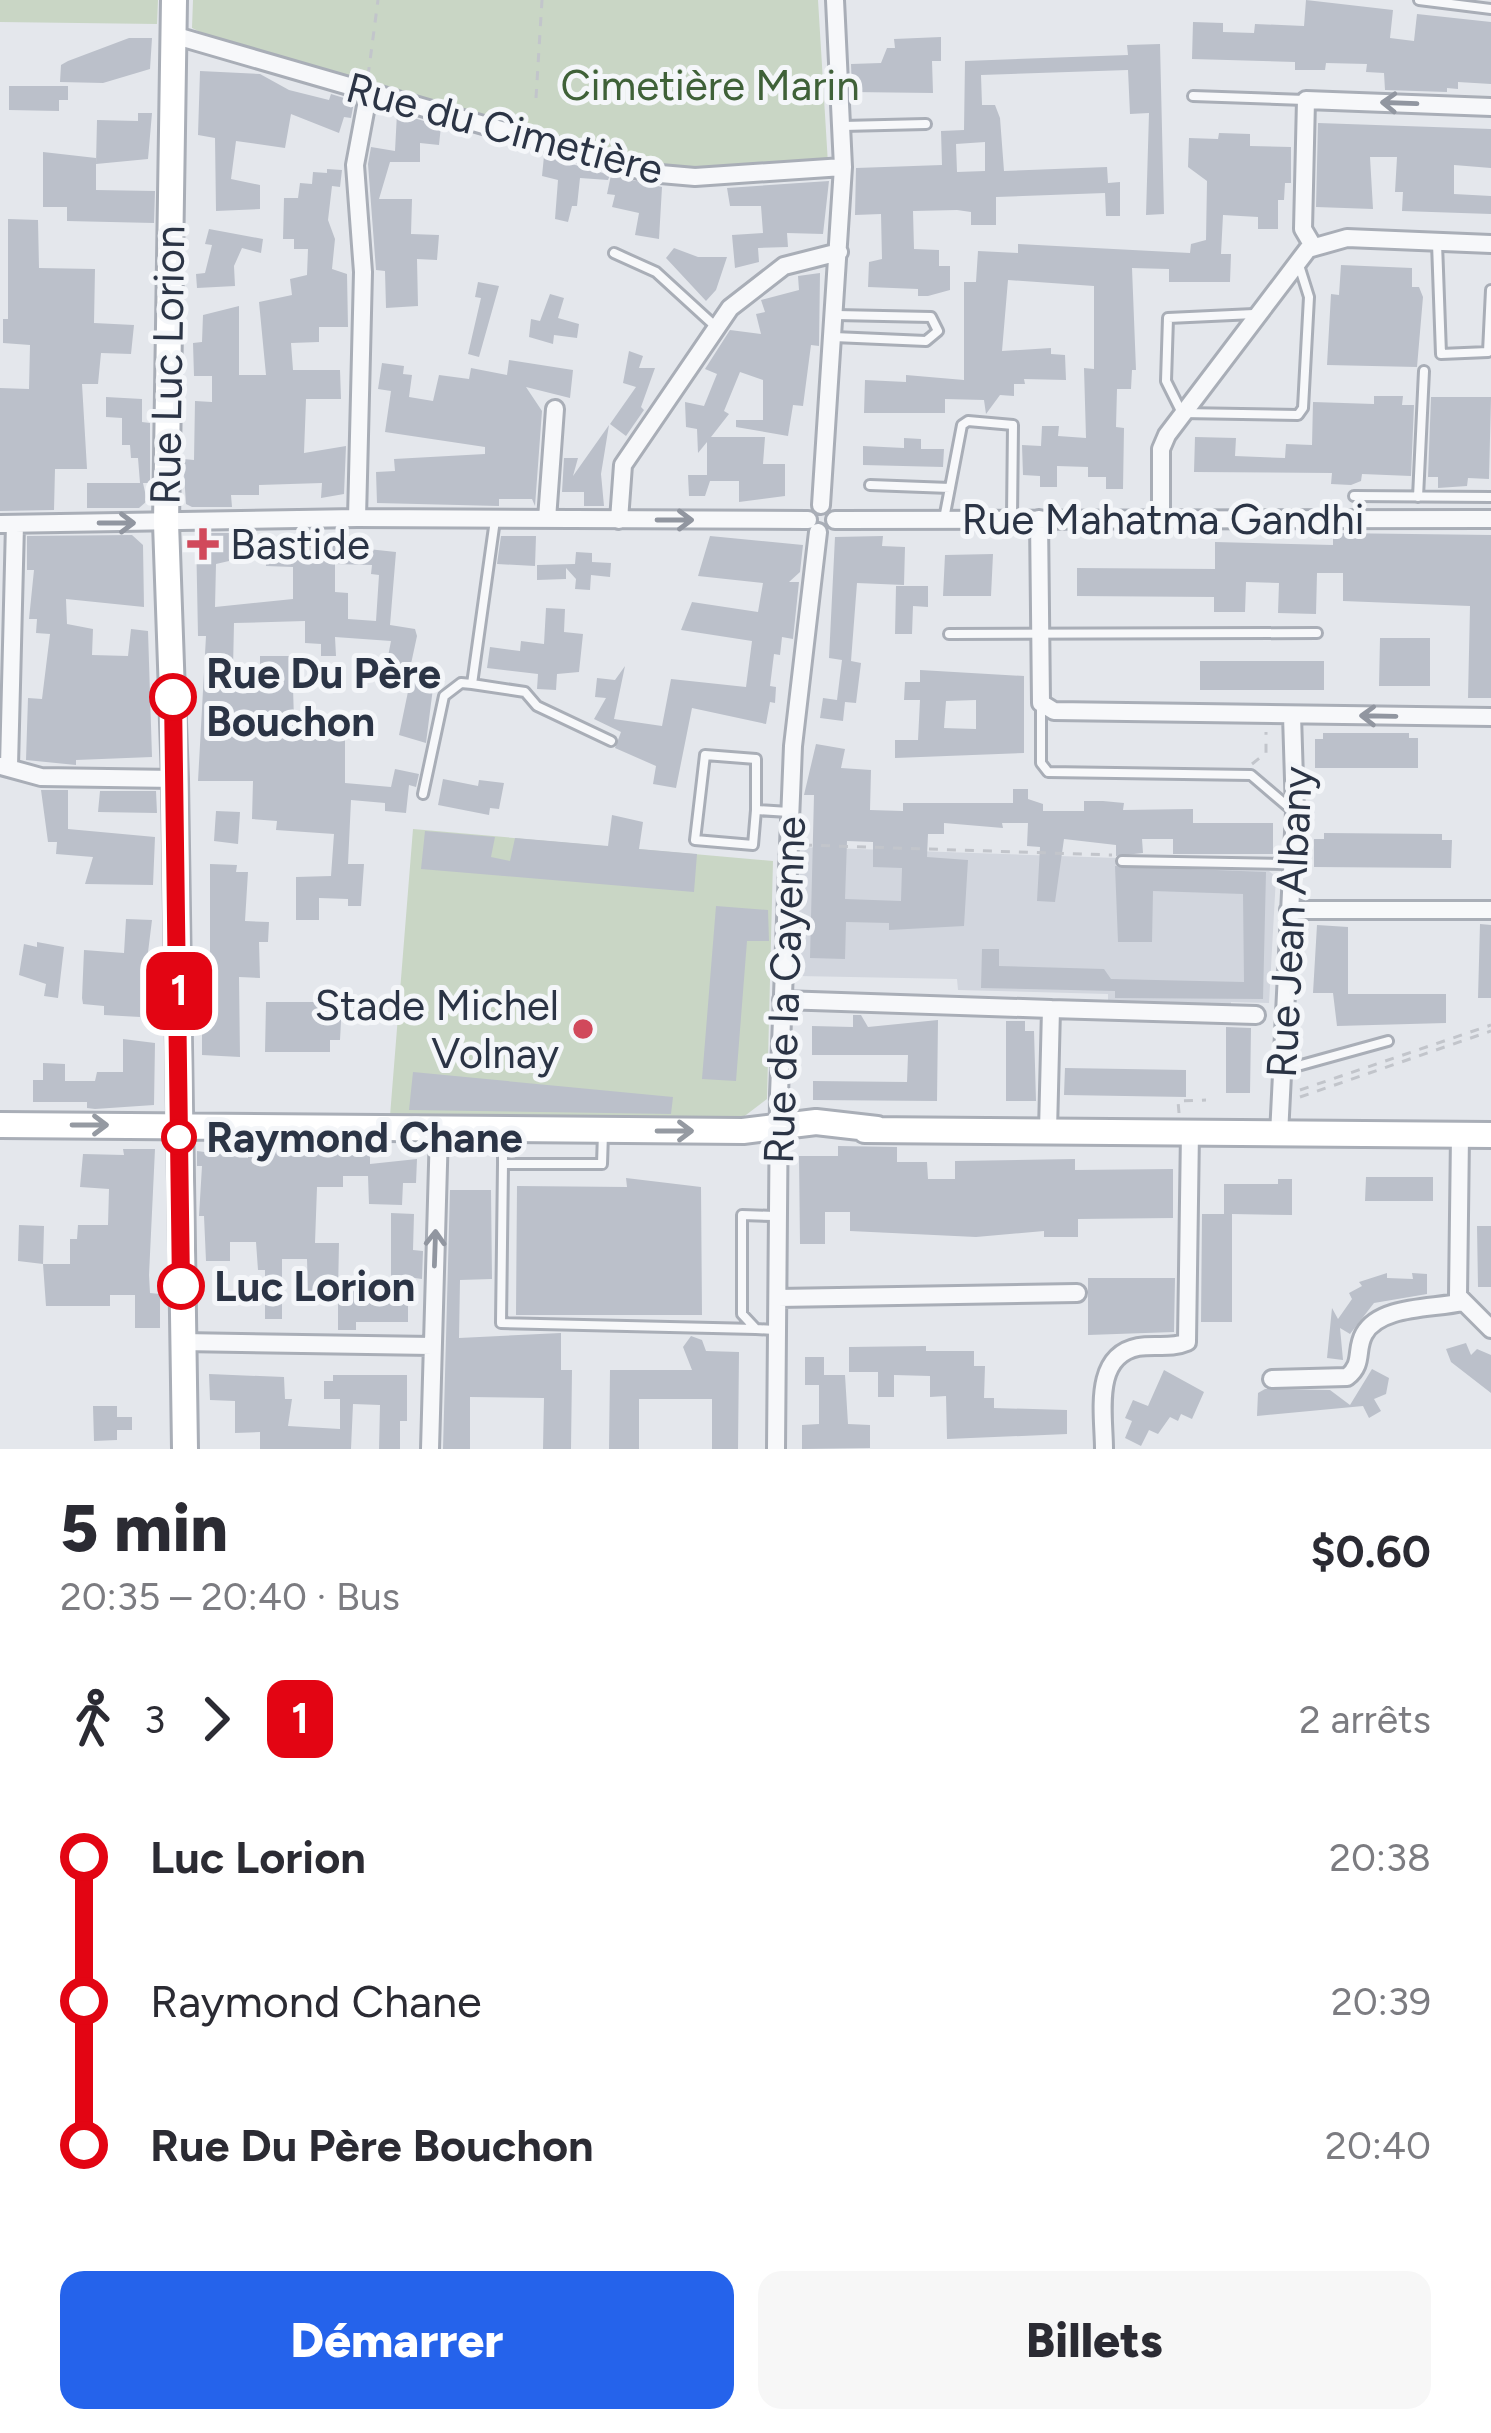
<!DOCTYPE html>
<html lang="fr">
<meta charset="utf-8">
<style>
:root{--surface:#fff;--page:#f7f7f7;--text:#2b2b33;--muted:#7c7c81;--accent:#2563eb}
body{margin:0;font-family:Figtree,sans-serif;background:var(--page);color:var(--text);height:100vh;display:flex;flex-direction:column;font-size:45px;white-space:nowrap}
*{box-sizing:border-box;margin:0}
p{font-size:39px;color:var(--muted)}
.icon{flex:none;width:66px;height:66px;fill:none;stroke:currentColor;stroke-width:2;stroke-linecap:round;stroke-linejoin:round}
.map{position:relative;height:1449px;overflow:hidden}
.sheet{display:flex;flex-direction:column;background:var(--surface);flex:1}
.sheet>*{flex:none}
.badge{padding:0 24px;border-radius:18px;font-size:42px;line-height:78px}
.map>.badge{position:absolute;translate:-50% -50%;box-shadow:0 0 0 6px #fff}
.legs{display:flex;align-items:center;gap:18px;height:132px;padding:0 60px;font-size:39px}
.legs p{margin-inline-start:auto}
.summary{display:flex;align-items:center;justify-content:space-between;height:204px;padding:0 60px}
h1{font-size:66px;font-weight:800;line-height:90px}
.button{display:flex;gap:24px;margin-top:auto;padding:24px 60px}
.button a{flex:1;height:138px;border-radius:24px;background:var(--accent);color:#fff;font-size:48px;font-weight:800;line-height:138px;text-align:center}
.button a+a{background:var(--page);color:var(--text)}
ul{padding:0 60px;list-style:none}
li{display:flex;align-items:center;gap:42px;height:144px;font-size:45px}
li i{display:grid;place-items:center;width:18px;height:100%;margin:0 15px;background:currentColor}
li i::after{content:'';width:30px;height:30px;margin:-15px;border:9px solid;border-radius:50%;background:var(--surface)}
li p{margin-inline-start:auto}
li:first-child i{background:linear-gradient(#0000 50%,currentColor 0)}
li:last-child i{background:linear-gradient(currentColor 50%,#0000 0)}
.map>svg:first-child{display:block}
.built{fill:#d2d6de}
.green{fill:#c9d6c5}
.building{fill:#bbc0ca;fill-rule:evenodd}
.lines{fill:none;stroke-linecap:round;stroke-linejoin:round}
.lane-casing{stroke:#a9aeb7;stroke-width:14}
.street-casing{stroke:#a9aeb7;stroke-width:22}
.secondary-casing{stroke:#a9aeb7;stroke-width:30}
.path{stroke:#c2c5cb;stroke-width:3;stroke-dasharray:9 9;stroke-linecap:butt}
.lane{stroke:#f7f8fa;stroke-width:8}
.street{stroke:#f7f8fa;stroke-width:16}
.secondary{stroke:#fff;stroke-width:24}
.oneway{stroke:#9196a0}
.oneway2{stroke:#959aa2}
.line-1-casing{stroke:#fff;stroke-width:27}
.line-1{stroke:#e30513;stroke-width:18}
.poi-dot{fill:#d1495b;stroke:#f4f6f9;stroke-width:4.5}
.stop-1-dot{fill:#fff;stroke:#e30513;stroke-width:6}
.labels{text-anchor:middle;stroke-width:10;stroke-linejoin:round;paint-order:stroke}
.park-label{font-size:42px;fill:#3f6138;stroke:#f4f6f9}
.street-label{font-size:42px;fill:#2b3445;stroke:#f4f6f9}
.poi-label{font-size:42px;fill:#2b3445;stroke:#f4f6f9;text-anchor:start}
.stop-label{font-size:42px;font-weight:bold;fill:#2b3445;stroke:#f4f6f9;text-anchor:start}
</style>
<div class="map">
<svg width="1491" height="1449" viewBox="0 0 1491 1449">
<rect width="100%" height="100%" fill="#e4e7ec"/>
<path class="built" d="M800,847L1117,858L1118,866L1269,871L1276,877L1269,1003L1231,1002V1009L1108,1007V994L958,990L957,979L798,976Z"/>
<path class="green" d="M0,0H158L157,24L0,22Z
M193,0H818L828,164L684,173L649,166L210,37L192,28Z
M413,829L773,861L767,1099L742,1118L390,1116Z"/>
<path class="building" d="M1306,0L1393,10L1390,38L1414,41L1417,14L1491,22V84L1458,82V89L1447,88V92L1385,90L1384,73L1366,72L1367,64L1326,63L1325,70H1295V62L1192,59L1193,22L1223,23V32L1254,33L1255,24L1304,26Z
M941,37V61H932L933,93L852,92L851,64L881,63L887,48H895L894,39Z
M129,38H152L150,69L103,83L60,82L61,65L68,61Z
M1160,44L1164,214L1146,215L1149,113L1130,114L1128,70L981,75L982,105H995L1000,118L1004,171L1107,167L1108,183L1120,182V216H1106L1105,193L996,197V225H971V212L957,210L913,211L914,249L939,250V266H950V290L928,296H918V289L868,287L869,262L882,259L881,214L855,215L856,168L942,165L941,131L964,130L965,61L1128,55L1127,45ZM985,142V171L957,172L956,144Z
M200,71L260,74L289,90L329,100L331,94L344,98L354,102L351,118L344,117L339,133L291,114L285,148L236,141L231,179L260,185V209L216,211L215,138L198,135Z
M9,86H68V100H59V111L9,110Z
M138,113H152L148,159L96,164L97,120L138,121Z
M397,113L441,126L439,145L420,143V162H390L379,199H412L411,234L439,235L437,260L417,259L418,306L386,308L385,271L376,270L368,164L371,147L395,151Z
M1318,123L1491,129V168L1454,165V194L1491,196V214L1402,211L1403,192H1395L1397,157H1370L1373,209L1316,207Z
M1219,133L1250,134V146L1291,147V183H1285L1284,200H1278V229H1258V217L1223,215L1221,254H1231L1230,282H1169V269L1132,268L1136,370H1132L1131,389H1117L1116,427L1124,428L1123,489H1106V477H1088V467L1057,466V487H1040V476L1023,475L1022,445L1041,446L1042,426H1059L1058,436L1086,438L1084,368L1094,369V286L1008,280L1002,351L1051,348V354L1065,355L1066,380L1024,379L1025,384H1014V396L1000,395L986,414L984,400L945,399V413H864L865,380L906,382V375L964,380V282H976L978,251L1018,253V244L1190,253L1191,244L1206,240L1207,181L1188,167L1189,138L1218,139Z
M43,152L96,158V190L155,191L154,223L67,221V207H43Z
M544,156L610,175L608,180L580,178L577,206H572L568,222L555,219L558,180L542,176Z
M327,169L342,170L340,187L332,186L328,220L335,239L332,269L347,274L348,327H319V342L291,343L293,370H340L341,399H306L304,453L346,446L344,494L321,498L322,483L259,485V495H231L232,507H192L186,504L183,459L194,460L195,401L212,402V376H194L193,343L202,342L203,315L239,306V375H266L259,302L292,295L290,279L307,275L308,249H294V239H283L284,198H298L300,183L312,184L313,172L327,173Z
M611,175L662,187L659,239L635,235L639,213L612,207L615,195L607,194Z
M829,181L823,234L787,233L788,247L758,248L759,262L735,268L732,235L763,233L761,206H730L727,188Z
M8,219L38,220L39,268L95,269L94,323L134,325L131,354L101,353L98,384H82L87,469H55L54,510L0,511V388L29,389L30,345L3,343V319H8Z
M209,229L263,239L261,253L242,248L234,266L235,286L197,288L196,274L205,273L212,245L205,244Z
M674,248L698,257H727L716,290L706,301L666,258Z
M1341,265L1412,268V287H1419L1423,297L1417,367L1327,365L1331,294L1339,295Z
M820,273L819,346L811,345L803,406L793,405L788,436L736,427V420H763V380L740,372L724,411L729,414L711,437H765L763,464H785V496L739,502V481H710L705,496H689L688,475H707V442L698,453L697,429L686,427L685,402L704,406L717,374L705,369L730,330L761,334L756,314L765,312L761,300L799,290L798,276Z
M478,282L499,286L479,357L468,354L481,298L475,297Z
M550,294L564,298L558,318L579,324L577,338L554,335L553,344L529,337L531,319L540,321Z
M629,351L643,356L639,368H655L641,407L644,410L626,436L610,424L636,387L623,383Z
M509,360L573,370L570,398L526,387L542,411L535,506L532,499H499V506L377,503L376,472L395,471L394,459L485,454V447L385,432L391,391L378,389L382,363L404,366L403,374L412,375L409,397L433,401L439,375L469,379L471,368L507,375Z
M1374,396H1403L1402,405H1414L1411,476L1362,474L1361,481L1351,485L1331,484L1332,473L1194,472L1195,437L1236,438L1235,456L1285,458L1286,444L1312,445L1313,402L1374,404Z
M106,397L142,399V422L150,423V483H143L147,501L139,508H87V483H140L138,458H131L130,445H122V418L106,417Z
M1431,397H1491L1489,479L1468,478L1467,486L1438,488V477H1428Z
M609,425L601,474L604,506H584V492H562L564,458H578L573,476Z
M904,438L921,439V449H944L943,467L863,465V446L904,448Z
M196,533H229V561L216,564L215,607L293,599V567L266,566L265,538L396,552L390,625L415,629L417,636L406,687L383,682L391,641L335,637L336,656H321V644L305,643V621L234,623L233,669H260V656H292L294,720H301V726L345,725V783L391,787L395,769L419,774L416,787L409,785L406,813L385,811V803L351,800L348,864H364L361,906H348V899L319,898V920H296V877L331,876L334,834L276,830L277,821L252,819L253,781H198L206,636H198ZM335,564L372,565L371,574L379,575L376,621L348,619V593L335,592Z
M1333,533L1491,535V698H1468L1470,606L1343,601V573H1317L1316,614L1278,613L1279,583L1246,582L1245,612H1214V597L1077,596V568L1215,569V542L1333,545Z
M132,535L143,545L144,607L66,599L67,624L93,629L92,655L128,656L131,629L148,631L152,757L76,760V765L26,760L28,698L42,699L50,634L36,633L37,619H29L34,570H27V536Z
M501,536H536L535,566L497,564Z
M710,536L803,545L800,572L789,582H799L793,639L782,637L780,655L774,654L770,686L776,687L775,703L770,702L766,724L692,708L676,788L653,784L656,766L615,748L621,732L594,719L606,698L595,697L597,678L615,680L625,666L614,719L662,726L671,679L746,687L752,641L681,630L692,602L758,612L763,583L698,576Z
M883,536L882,546L905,547L904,585L857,583L851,661L861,663L856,703L845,702L843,721L820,718L823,698L837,700L842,660L829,658L835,537Z
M576,552L592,553V562L611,563L610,577L591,575L590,590L575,589L576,579L566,568V579L537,580V565L575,564Z
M993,554L991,596H943L945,555Z
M896,586H928V607L913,606L912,634H895Z
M546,608L565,609L564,632L583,634L579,672L557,674L556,690L537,689L538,674L487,668L490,647L520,651L521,641L544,644Z
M1380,638H1430V686H1379Z
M1200,661H1324V690H1200Z
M920,670L1024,676V753L895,758V740H918L920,700H904L905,682H920ZM976,700V729L944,728L946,701Z
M410,682L433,688L426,743L399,735Z
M1323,733H1409V738H1418V768H1315V739H1323Z
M816,744L845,749L841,768L871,770L870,810L903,811V803H1013V789H1028V799L1043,804V811H1084V801H1103L1124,803L1123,810L1193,809V823H1273V854H1173V839H1142L1143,853L1116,856V845L1064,839L1055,902L1037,901L1040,847L1027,846L1028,823H1002L1003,828L944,823V834H928L927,857L968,860L964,926L889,930V923L846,922L845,959L810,958L814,795H804ZM847,841L873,842V867L902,868L901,901L845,899Z
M443,779L478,786L479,780L504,783L499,809L490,808L489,815L438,805Z
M41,790H68V829L155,837L153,885L85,884L93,857L56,854L57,842H48Z
M100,791H156L157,813L98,812Z
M216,811L240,812L238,844L214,841Z
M612,815L643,822L639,849L697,854L694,892L421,869L425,831L495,837L491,857L510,861L515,838L608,846Z
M1324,833L1442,834V840H1452L1451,868L1314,867V839H1324Z
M210,864L237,865L236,872H248L245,921L269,922L268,942H259L260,978L239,977L240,1057L202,1055V997L210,998Z
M1115,866L1266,872L1263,999L1115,998V991L981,988L982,949H999V966L1104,969L1111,979L1244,982L1243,894L1153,891L1152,942H1118Z
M716,906L768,910L769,941H747L736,1081L702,1079Z
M126,919L152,920L140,1017L104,1015V1006L83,1004L82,998L84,950L124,953Z
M1480,924L1491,925V998H1478Z
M1317,925L1348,927V994H1446V1023L1337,1026L1333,993H1313Z
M37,942L64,947L58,998L44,996L46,984L19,975L24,944L37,947Z
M266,1002H342L340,1040H330V1052H265Z
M853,1015H861L868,1027L938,1020L937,1101L813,1100V1081L907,1082L908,1055H812V1026L853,1027Z
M1006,1021H1025V1031H1034L1036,1101H1006Z
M1226,1027L1251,1028L1250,1093H1226Z
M123,1039L155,1043L154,1105L95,1109L87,1108V1102H33V1080H43V1063L65,1064V1081H95L97,1072H123Z
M1065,1068L1186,1070V1097L1064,1095Z
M413,1072L673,1097L671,1114L409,1110Z
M838,1146L897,1147V1162H927L928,1179H955V1161L1075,1159V1170L1173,1169V1218L1078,1219V1237H1044V1231L976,1237L850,1231V1212H825V1244H800L799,1156H838Z
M248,1148H370V1164L417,1159L416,1183H403L402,1205L369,1204L368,1176H343V1187H317L315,1243H339L338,1293L308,1292L307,1259H282V1319H265V1270H258L256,1242H230V1261H206L204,1216H199L202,1166H197V1151L248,1158Z
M123,1149H155L149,1275L150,1293L160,1294V1328H135V1295H110V1306H46L43,1264H70V1239H77L78,1225H108L109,1189L80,1187L83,1154L124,1155Z
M1366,1177H1433V1201H1365Z
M626,1178L701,1187L702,1315H516L517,1186L627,1187Z
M1278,1179H1292V1215L1232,1214V1322H1201L1202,1214H1224V1184H1278Z
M450,1190H491L492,1279L460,1280L459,1338L561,1333V1370H572L571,1449H543L544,1398L470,1397V1449H443Z
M391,1213L414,1214L413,1250L423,1251L422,1279L408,1277V1322H356V1330H338V1289H391Z
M19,1225L44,1226L43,1264L18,1261Z
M1477,1226H1491V1287H1478Z
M1387,1273V1278L1413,1279L1412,1273L1427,1274V1294L1374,1303L1350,1334L1340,1328L1343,1360L1327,1358L1332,1308L1338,1319L1352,1299L1349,1293L1362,1286L1359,1282Z
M1088,1278H1175L1174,1332L1088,1335Z
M691,1336L702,1340L706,1351L739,1352L738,1449H712V1399H639V1449H609L610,1370H692L683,1347Z
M1466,1343L1471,1355L1477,1349L1491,1355V1393L1451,1362L1446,1349Z
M926,1346V1351H974V1366H985L984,1398H994V1408L1067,1410V1434L947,1439L946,1396L930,1397V1376L894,1375V1397H878V1372H849V1347Z
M805,1357H824V1375H845L848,1424L870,1425V1448L802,1449V1425L819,1424V1385H805Z
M1372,1369L1389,1378L1386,1394L1374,1399L1381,1411L1369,1418L1363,1406L1257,1416L1258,1393L1265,1389L1330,1390L1350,1405Z
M1164,1370L1204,1392L1192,1419L1181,1414L1178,1421L1170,1417L1158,1434L1149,1430L1141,1446L1125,1438L1132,1421L1125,1418L1133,1400L1148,1406Z
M209,1374L284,1377L285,1399H292L288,1426L340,1429V1399H324V1381H333V1375H407V1421H400V1449H379L380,1405L353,1404L351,1449H260V1432L235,1433V1401L210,1400Z
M93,1406H117V1417H132V1430H117V1440L94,1441Z"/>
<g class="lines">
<g class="lane-casing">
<path id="lane" d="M1419,0L1491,9
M1193,96L1305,100
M843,126L926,124
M1437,243L1441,354L1488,352L1491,290
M614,253L656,272L715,326
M1254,314L1168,318L1166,381L1182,413L1298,415L1303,408L1309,297L1298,262
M834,337L926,341L938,331L931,317L836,315
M870,485L950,488
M1354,496L1491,497
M1418,497L1424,371
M944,519L962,425L968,421L1013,425L1012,517
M495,520L472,684L525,692L537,706L611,741
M949,634L1317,633
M1041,704V763L1048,772L1251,775L1292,810
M423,794L444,696L461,683L472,684
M756,810L753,845L695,840L705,755L756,759V810L789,812
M1122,861L1290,864
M1283,1070L1388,1041
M503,1132V1164
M603,1133L602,1164H503L501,1323L756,1329
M774,1216L742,1215V1314L756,1329L775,1330"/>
</g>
<g class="street-casing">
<path id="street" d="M173,35L649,173L695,177L843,167
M1313,246L1303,229L1306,100L1491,107
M821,505L843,167L835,0
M357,518L363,272L355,165L369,90
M547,519L555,409
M1039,519L1041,703L1054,711L1491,717
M1161,519V449L1167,435L1308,249L1347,238L1491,244
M619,520L623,465L730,308L784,266L839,252
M835,520L1491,519
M0,524L357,518L808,520
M1,766L41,777L175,779
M9,766L15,524
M1289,910H1491
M782,1000L1051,1009L1048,1131
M1051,1009L1256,1015
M1279,1135L1295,812L1292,715
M1460,1135L1458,1296L1491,1329
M778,1298L1077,1293
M182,1342L432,1346
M1272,1379L1347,1377C1364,1364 1355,1350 1364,1334C1380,1305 1434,1309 1462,1302
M430,1449L439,1130
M776,1449L779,1094L793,746L818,532
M1104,1449C1104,1415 1092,1356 1138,1347C1155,1344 1171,1349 1187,1342L1190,1131"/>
</g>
<g class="secondary-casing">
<path id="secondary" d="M174,0L166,523L175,779L185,1449
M0,1125L743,1131L816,1122L877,1129
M865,1130L1491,1135"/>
</g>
<path class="path" d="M368,76L378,0
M536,98L542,0
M1252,764L1266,753V732
M803,845L1112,855
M1300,1090L1491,1025
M1300,1097L1491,1031
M1179,1113L1178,1101L1206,1100"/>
<use href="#lane" class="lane"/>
<use href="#street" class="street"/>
<use href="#secondary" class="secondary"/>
</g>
<defs><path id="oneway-shaft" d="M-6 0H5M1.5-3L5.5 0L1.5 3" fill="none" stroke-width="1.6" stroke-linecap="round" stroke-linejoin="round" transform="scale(3)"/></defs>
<g class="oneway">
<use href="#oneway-shaft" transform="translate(1399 103) rotate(-178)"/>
<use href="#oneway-shaft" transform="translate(675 520)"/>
<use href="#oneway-shaft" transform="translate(117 523)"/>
<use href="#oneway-shaft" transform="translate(1378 716) rotate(-179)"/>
<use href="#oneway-shaft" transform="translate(435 1248) rotate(-88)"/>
</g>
<g class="oneway2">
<use href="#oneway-shaft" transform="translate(90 1125)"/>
<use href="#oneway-shaft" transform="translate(675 1131)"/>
</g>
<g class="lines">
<g class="line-1-casing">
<path id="line-1" d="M173,697L181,1286"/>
</g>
<use href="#line-1" class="line-1"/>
</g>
<g class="poi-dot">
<path d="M197 526h12v12h12v12h-12v12h-12v-12h-12v-12h12z"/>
<circle cx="583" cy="1029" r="12"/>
</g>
<g class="stop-1-dot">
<circle cx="173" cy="697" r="21"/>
<circle cx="179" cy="1137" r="15"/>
<circle cx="181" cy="1286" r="21"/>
</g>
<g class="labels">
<g class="park-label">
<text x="710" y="100">Cimetière Marin</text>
</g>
<g class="street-label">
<text transform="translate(505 128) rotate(15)" y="15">Rue du Cimetière</text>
<text transform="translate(167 365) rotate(-89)" y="15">Rue Luc Lorion</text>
<text x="1163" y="534">Rue Mahatma Gandhi</text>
<text transform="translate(1289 922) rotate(-87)" y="15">Rue Jean Albany</text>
<text transform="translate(784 990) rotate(-88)" y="15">Rue de la Cayenne</text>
</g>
<g class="poi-label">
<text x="230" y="559">Bastide</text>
<text x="559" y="1020" text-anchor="end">Stade Michel<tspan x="559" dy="48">Volnay</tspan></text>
</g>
<g class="stop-label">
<text x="206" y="688">Rue Du Père<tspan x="206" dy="48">Bouchon</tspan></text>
<text x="206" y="1152">Raymond Chane</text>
<text x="214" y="1301">Luc Lorion</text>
</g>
</g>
</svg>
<b class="badge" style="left:179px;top:991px;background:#e30513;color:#fff">1</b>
</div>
<section class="sheet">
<div class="summary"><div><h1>5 min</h1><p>20:35 – 20:40 · Bus</p></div><b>$0.60</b></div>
<div class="legs"><svg class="icon" aria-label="walk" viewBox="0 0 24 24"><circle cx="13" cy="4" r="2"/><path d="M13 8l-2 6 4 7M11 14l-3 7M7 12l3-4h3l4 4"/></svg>3<svg class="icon" aria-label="forward" viewBox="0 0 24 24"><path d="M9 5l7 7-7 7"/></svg><b class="badge" style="background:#e30513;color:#fff">1</b><p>2 arrêts</p></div>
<ul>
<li><i style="color:#e30513"></i><b>Luc Lorion</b><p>20:38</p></li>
<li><i style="color:#e30513"></i><span>Raymond Chane</span><p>20:39</p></li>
<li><i style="color:#e30513"></i><b>Rue Du Père Bouchon</b><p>20:40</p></li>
</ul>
<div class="button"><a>Démarrer</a><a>Billets</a></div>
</section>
